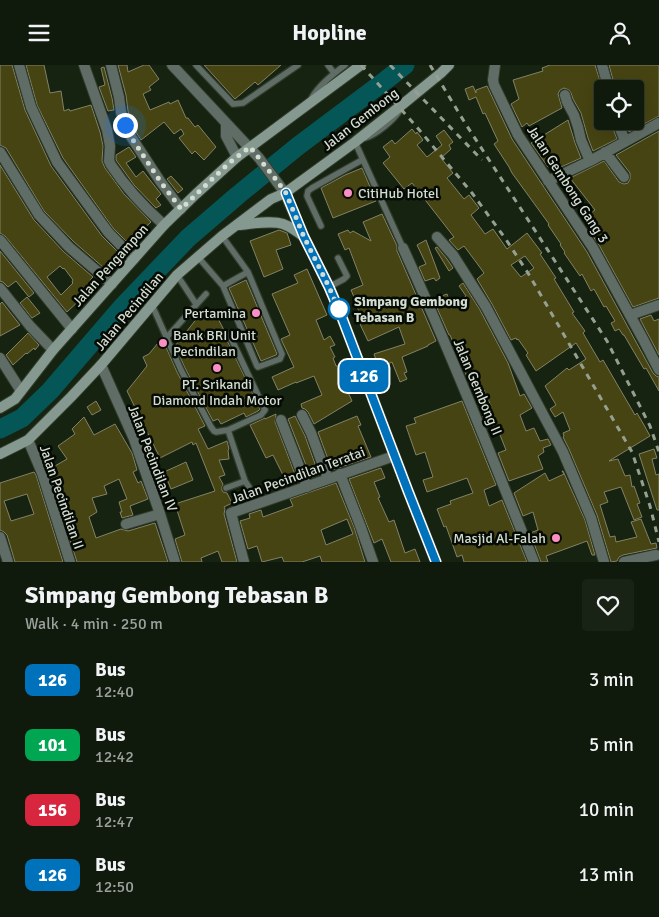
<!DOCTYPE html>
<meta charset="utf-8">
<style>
:root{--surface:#101a0c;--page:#192315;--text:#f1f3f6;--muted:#9ca19d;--line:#30382d}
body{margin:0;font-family:Signika,sans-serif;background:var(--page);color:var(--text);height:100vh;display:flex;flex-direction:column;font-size:19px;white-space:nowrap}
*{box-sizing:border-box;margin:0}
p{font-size:16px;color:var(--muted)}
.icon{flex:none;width:28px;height:28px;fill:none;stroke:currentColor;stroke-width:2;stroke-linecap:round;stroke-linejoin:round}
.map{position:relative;height:497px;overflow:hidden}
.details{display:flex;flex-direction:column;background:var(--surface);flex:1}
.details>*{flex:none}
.badge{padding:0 10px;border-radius:8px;font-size:18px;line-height:32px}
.buttons{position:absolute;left:594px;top:15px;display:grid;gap:10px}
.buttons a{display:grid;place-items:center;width:50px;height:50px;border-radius:5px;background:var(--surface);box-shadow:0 5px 20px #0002,0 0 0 1px var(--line);font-size:25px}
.you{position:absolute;width:25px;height:25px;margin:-12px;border:4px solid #fff;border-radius:50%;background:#1a73e8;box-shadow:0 0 0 8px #1a73e833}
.map>.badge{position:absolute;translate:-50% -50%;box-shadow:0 0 0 2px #fff}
.round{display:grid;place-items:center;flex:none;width:52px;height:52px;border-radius:5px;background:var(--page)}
.summary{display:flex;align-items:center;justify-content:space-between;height:85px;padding:0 25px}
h1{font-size:24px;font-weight:700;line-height:38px}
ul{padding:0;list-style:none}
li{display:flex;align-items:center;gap:15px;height:65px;padding:0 25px}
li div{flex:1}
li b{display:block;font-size:19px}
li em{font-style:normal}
li .badge{min-width:55px;font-weight:700;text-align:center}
header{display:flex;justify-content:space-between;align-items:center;height:65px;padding:0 25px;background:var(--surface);font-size:22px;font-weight:700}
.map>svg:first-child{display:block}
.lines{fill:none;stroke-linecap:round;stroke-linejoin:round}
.river{stroke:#055757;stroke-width:19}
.building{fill:#464412;stroke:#828267;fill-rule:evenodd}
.service-casing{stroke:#313d2b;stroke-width:8}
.minor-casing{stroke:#313d2b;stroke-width:12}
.tertiary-casing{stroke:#313d2b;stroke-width:12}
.secondary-casing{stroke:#313d2b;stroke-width:12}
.service{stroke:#606d67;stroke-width:5.5}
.minor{stroke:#606d67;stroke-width:10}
.tertiary{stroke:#606d67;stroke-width:10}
.secondary{stroke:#859990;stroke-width:10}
.rail{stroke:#96a092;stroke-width:3;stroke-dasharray:6 6;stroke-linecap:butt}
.line-casing{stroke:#fff;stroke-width:11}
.line{stroke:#0072bc;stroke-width:8}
.walk{stroke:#d4ddd1;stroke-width:5;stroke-dasharray:0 9}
.poi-dot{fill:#fb8fc4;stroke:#050a04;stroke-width:2}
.stop-dot{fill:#fff;stroke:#0072bc;stroke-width:2.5}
.labels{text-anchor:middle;stroke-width:5;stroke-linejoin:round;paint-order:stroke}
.street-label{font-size:14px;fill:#d4ddd1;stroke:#050a04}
.poi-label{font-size:14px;fill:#d4ddd1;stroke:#050a04;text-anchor:start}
.stop-label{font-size:14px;font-weight:bold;fill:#d4ddd1;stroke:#050a04;text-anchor:start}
</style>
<header><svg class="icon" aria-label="menu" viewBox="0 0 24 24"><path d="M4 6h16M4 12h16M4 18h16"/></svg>Hopline<svg class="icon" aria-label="person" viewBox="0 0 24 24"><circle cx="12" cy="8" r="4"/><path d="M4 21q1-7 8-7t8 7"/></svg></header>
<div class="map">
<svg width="659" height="497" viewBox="0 0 659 497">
<rect width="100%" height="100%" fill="#162310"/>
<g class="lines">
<path class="river" d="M0,364L22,353L50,326L123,241L188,173L238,130L298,81L386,15L405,0"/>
</g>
<path class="building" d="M0,0H12L25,45L51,101L102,171L120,189L110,197L111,198L104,203L74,177L44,146L6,83L0,80Z
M26,0H44L50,28L61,26L64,46L69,44L70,46L91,40L100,67L103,81L102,96L105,103L124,129L151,157L132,175L133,176L129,179L113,163L63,93L37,40Z
M118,0H127L128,7L144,0H149L159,14L149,22L151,25L143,29L150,45L169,37L170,39L178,35L186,53H188L195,62L198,60L216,82L204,95L195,86L192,89L179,73L184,69L181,64L174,69L164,57L141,75L132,61L128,46L126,30Z
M204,0H281L258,20L255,17L235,34Z
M550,0H595L600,16L602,19L605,21L611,19L613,15L609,0H659V51L629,67L624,56H635V24H602V56H610L617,74L593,86L588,73L581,48L573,34L571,28L569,25L564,23L560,25L558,29L562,43L529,61L527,58L522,62L511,39L519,34L513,15L543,6L542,3Z
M104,2L112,33L114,45L108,46L99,22L105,20L101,3Z
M473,21L476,28V25L487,21L512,74L587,187L653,308L656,311L659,312V326L646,303L644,304L624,270H623L619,264L615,266L611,258L615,256L606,241L604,242L594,224L591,226L582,209L580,211L564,188L565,187L560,180L561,179L548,160L549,159L512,108L509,102L494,79L498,76L485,48L483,49L476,32L469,35L465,24Z
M568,55L575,78L581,93L561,102L559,100L553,103L551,100L548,102L531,78Z
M412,64L416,69L417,67L423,75L417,80L427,92L442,80L436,71L444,65L453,77L449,80L451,84L441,93L453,108L447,113L464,134L469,130L479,143L471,150L485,169L493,164L507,184L527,168L542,188L540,189L556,213L554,214L574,247L572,248L585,266L583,268L600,297L603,295L635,350L637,348L644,360L650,371L609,396L618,394L625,411L630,410L632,422L634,421L640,438L637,439L642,452L634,455L621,422L604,427L608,437L600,440L610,472L615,471L616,477L637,472L631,457L641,454L651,479L656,478L657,483L623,490L619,492L617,496L611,497L597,450L569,384L563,372L564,371L563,368L570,365L563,347L555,352L550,344L556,340L545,321L567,303L569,305L586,294L576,278L536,306L526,290L528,288L518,274L517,275L516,273L511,275L492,239L477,214L484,208L476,197L464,181L458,185L449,175L454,172L412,118L404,124L383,98L390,92L383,82L392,75L395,79ZM525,191L534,203L521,212L511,200Z
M659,66V233L633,242L599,180L588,164L596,159L589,149L595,145L570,113L604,96L619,117L624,119L628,118L630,114V108L616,90Z
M129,82L136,92L126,98L136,112L143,106L161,129L156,134L161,140L156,143L134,120L116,95V90Z
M0,100L34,155L64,187L93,212L90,215L94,218L86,231L85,230L67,247L5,171L0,168ZM60,201L63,204L64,203L73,215L72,217L73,218L61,230L47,212Z
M362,103L376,136L333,153L321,123L345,110Z
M171,111L183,124L178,128L167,114Z
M382,149L397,181V186L436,276L428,280V281L402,292L407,307L404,308L407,314L400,317L392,297L379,303L374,289L405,279L399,262L368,276L359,257L363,255L353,233L354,232L351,225L363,220L349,183L345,185L338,169L348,165L350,168L353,166L371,176L363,157Z
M279,165L287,168L291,180L276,185L283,204L264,212L250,176Z
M426,175L440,213L436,216L434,213L425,216L419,202L426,199L417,180Z
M437,182L447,194L453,203L449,206L435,183Z
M0,186L34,228L29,232L16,216L8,222L3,217L0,216Z
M307,204L327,250L316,255L324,275L330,271L335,280L330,282L335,292L333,293L336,301H338L340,302L343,311L341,312L352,336L314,359L308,347L305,344L302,343L301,339L322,330L314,311L296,318V317L278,325L272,312L294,302L281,274L290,270L272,229L298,218L294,210Z
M246,215L277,289L276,290L261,296L229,223Z
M463,218L480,245L508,298L520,331L524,329L532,343L520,350L526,366L534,363L540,376L548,374L551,380L543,383L544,387L538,391L543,404L509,416L498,388L506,385L498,365H496L493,360L487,362L482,349L491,341L484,325L474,329L450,270H449L433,234L447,229L452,242L466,231L459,221Z
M27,232L40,248L32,253L20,238Z
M2,237L20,260L0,271V239Z
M214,246L225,267V271L260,344L258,346L246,352L244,348L221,359L218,354L213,356L185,303L175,281L202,247Z
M651,250L654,256L659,254V290L640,254Z
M28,268L39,280L35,285L34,283L27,289L26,288L13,300L6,290Z
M162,273L177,307L205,361L198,364L208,384L227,376L229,384L228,385L229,394L219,395L225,410L219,412L223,419L222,422V425L223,427L227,428L232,438L224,442L225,444L224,449L237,497H222L218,486L201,493L202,497H182L175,474L185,470L175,439L215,426L196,378L193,380L192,377L160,393L127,326L147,301L143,292L149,289Z
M96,336L101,345L92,350L87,342Z
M462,336L496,420L484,425L489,441L502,435L527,497H464L462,490L457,492L446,461L444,462L437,444L451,439L450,436L473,428L467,413L427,427L423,415L433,412L425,387L416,390L406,361L416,358L414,353Z
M276,349L275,357L298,417L281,423L277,415L284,412L273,390L266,393L250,360L265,353V354Z
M295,351L305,371L319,410L311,413L288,354Z
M357,351L361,360L358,361L371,392L332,405L318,367Z
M84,352L94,370L115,359L132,388L137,405L133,407L138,418L141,416L148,434L130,441L133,450L122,453L120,447H122L119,437L127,434L119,414L104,421L107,429L92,433L97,447L89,452L96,473L121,464L128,466L155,458L168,497H77L48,405L67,394L58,381L75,369L72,364Z
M654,384L657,393L652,394L656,410L659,409V445H657L639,389Z
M186,397L193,415L171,424L164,407Z
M381,403L385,413L374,417L380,432L378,433L389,457L394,455L405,488L415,484L420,497H391L382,474L374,478L349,414Z
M562,406H563L585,455L595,490H592L587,476L546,491L548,497H541L530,468L538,465L533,447L523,451L514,428L545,408L549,416L564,409Z
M34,407L36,410L63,497H15L7,470L4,467L0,465V418ZM27,429L34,449L11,456L4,436Z
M336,418L354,462L365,497H322L320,491L302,497H284L282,492L262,497L257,481L248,484L240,456L250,453L249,449L261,445L263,452L293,441L290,434ZM347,454L353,469L326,480L321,465Z"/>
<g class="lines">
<g class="service-casing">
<path id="service" d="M196,0L233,39L243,38L298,0
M328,0L334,8
M311,34C319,20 332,10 345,0
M365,73C376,70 394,55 400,45
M355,77L403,183
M321,161L307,131L308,126L312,123L362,95
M198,192L223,221L257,301L258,302L280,294L282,289L248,207L222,171
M177,210L196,239
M223,221L248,207
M329,222L344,214L347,211L338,193
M152,240L181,305L211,362L214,366L216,367L228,365L261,350L265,345L229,269
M167,272L206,229
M228,365L245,416L249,422
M226,423L245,416"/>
</g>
<g class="minor-casing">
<path id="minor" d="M19,0L31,42L57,97L108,167L134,194
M84,0L107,65L110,81L109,96L111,100C126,123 144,142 164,160
M111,0L119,32L121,47L126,64L160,116L181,144
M495,0L493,15L494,20L518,70L593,183L643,274L659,305
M602,0L606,14
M565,30L567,37L574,50L578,62L581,75L590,96
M617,56L625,76
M0,87L39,150L69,182L112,219
M605,87L624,112
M548,116L590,96L659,58
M437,172L453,190L486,242L563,387L591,453L604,497
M0,175L72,264
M403,183C450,286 492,392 534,497
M0,223L30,261L53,285
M630,250L659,240
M0,293L21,326
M101,300L134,374L160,449L175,497
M302,350L311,368L328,414
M281,355L307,422
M28,375L42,408L70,497
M340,409L360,460L373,497
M126,459L160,449
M0,472L8,497
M244,497L231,448L394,391
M624,497L656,490"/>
</g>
<g class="tertiary-casing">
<path id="tertiary" d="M172,0L259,93L285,128L304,172L329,222L341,250L408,426L436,497
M226,58V71L237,92"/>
</g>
<g class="secondary-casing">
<path id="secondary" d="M238,160C251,159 272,155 283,159C291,162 298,167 304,172
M0,343L15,334L53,285L164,160L196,129L237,92L361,0
M0,389L28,375L71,332L101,300L177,210L222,171L271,134L285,128L355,77L403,39L441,8L449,0"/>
</g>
<use href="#service" class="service"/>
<use href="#minor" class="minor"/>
<use href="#tertiary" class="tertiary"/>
<use href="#secondary" class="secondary"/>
<path class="rail" d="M361,0L416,61L472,128L505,173L528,208L632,387L650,441L659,477
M390,0L482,95
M430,0L465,58L607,276L650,361L659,387"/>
</g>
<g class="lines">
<g class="line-casing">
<path id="line" d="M286,128L304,172L329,222L341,250L408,426L436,497"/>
</g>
<use href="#line" class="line"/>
<path class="walk" d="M125,60L129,69L160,116L181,144L229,98L250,82L274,112L286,128L304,172L329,222L341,250L339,244"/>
</g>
<g class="poi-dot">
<circle cx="348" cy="128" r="5"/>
<circle cx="256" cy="248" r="5"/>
<circle cx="163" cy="278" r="5"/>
<circle cx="217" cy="303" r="5"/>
<circle cx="556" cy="473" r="5"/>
</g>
<circle class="stop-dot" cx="339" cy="244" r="10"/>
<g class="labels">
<g class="street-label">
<text transform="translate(360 54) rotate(-38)" y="5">Jalan Gembong</text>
<text transform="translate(568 119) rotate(57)" y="5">Jalan Gembong Gang 3</text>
<text transform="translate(110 200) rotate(-48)" y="5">Jalan Pengampon</text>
<text transform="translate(129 246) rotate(-50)" y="5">Jalan Pecindilan</text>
<text transform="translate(478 322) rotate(67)" y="5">Jalan Gembong II</text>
<text transform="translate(153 393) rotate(69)" y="5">Jalan Pecindilan IV</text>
<text transform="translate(298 410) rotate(-20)" y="5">Jalan Pecindilan Teratai</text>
<text transform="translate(62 432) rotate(71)" y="5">Jalan Pecindilan II</text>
</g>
<g class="poi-label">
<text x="358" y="133">CitiHub Hotel</text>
<text x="246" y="253" text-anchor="end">Pertamina</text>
<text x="173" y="275">Bank BRI Unit<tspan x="173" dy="16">Pecindilan</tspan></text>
<text x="217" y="324" text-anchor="middle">PT. Srikandi<tspan x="217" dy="16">Diamond Indah Motor</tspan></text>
<text x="546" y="478" text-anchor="end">Masjid Al-Falah</text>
</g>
<g class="stop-label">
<text x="354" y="241">Simpang Gembong<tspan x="354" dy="16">Tebasan B</tspan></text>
</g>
</g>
</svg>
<div class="buttons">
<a><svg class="icon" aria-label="locate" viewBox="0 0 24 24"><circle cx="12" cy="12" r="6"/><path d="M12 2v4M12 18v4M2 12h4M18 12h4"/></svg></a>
</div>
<div class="you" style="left:125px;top:60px"></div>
<b class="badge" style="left:364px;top:311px;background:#0072bc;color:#fff">126</b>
</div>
<section class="details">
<div class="summary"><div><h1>Simpang Gembong Tebasan B</h1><p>Walk · 4 min · 250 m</p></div><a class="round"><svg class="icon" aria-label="heart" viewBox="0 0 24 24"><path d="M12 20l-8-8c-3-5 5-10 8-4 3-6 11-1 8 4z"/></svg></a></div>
<ul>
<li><span class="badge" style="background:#0072bc;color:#fff">126</span><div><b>Bus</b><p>12:40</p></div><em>3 min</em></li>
<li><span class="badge" style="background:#00a651;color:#fff">101</span><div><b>Bus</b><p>12:42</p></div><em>5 min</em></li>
<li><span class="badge" style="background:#d7263d;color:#fff">156</span><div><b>Bus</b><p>12:47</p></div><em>10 min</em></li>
<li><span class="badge" style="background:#0072bc;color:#fff">126</span><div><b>Bus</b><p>12:50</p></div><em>13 min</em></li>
</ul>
</section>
